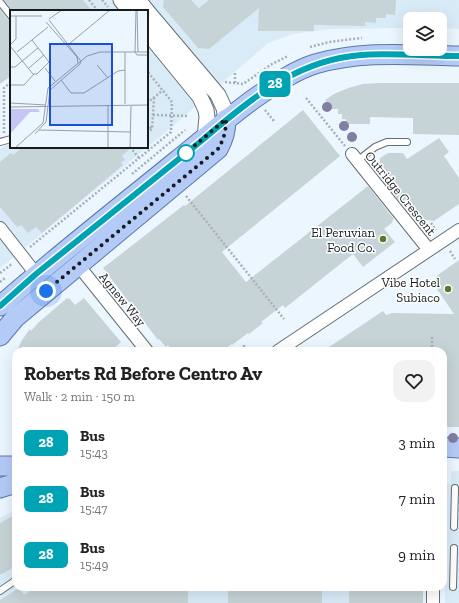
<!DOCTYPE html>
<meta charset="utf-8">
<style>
:root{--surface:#fff;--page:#f2f2f2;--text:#222;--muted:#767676}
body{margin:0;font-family:"Zilla Slab",serif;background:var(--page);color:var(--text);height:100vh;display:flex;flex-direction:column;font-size:15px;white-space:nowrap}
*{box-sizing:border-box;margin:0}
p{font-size:13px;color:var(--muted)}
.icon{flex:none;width:22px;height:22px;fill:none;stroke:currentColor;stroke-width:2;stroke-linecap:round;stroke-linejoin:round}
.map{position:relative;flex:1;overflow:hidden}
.panel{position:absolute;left:12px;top:347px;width:435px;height:244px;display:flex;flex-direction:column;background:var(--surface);border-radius:12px;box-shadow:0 4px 16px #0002}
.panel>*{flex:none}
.badge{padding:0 8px;border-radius:6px;font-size:14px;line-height:26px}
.buttons{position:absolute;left:403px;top:12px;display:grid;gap:8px}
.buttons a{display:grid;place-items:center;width:44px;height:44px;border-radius:8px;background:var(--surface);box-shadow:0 4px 16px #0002;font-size:20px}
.you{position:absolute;width:20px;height:20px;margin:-10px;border:3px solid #fff;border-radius:50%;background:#1a73e8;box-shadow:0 0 0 6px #1a73e833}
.map>.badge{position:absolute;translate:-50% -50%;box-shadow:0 0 0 2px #fff}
.round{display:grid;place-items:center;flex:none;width:42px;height:42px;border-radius:12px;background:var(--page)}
.headline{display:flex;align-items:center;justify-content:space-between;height:68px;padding:0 12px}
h1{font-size:19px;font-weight:700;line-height:30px}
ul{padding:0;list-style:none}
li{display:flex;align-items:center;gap:12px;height:56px;padding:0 12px}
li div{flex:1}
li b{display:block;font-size:15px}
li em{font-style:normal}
li .badge{min-width:44px;font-weight:700;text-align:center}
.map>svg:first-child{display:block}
.built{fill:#daebf8}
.building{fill:#c7d4d7}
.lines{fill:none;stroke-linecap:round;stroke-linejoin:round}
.service-casing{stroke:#666f75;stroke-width:8}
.minor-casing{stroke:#666f75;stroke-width:14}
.tertiary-casing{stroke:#666f75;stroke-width:17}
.primary-casing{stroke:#5d78a9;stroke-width:21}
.path{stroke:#a8b0b7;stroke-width:2.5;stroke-dasharray:2 2;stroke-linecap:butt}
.service{stroke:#fff;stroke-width:6}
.minor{stroke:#fff;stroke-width:12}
.tertiary{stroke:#fff;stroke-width:15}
.primary{stroke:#b4cbf8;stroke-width:19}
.tree{fill:#807ea5}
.line-casing{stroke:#fff;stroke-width:9}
.line{stroke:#00a3b4;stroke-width:6}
.walk{stroke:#191c1f;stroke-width:4;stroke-dasharray:0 7.2}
.stop-dot{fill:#fff;stroke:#00a3b4;stroke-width:2}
.poi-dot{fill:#5b782d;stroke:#fff;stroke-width:1.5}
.labels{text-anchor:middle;stroke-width:3;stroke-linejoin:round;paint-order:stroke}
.street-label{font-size:13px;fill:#191c1f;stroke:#fff}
.poi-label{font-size:13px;fill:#191c1f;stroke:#fff;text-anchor:end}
.inset-road{fill:none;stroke:#989fa5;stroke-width:1}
.view{fill:#1d4ed8;fill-opacity:0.15;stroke:#1d4ed8;stroke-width:2}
.inset-edge{fill:none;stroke:#191c1f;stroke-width:2}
</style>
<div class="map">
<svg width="459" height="603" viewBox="0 0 459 603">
<rect width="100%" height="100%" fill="#ecf6fe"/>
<path class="built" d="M0,0H459V29L440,28V19H410V28L331,29L293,34L268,43L166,132L0,268V149L11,140V147H147V11H11V16Z
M451,471H459V603H445L446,484H451Z
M16,509V587H423V603H0V518Z"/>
<path class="building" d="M4,0H83L92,11H13Z
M164,0H191L199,8L209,0H396L395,15L386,14V18H376V23L365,22V26L314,25V31H258L259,8L209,49L198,48L163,7Z
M0,9L7,19L11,20V76L0,84Z
M380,83H459V135L413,134V118L370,117V124H346V119H342V114H338V109H332L325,100L334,94L348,88L363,84Z
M303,110L340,156L222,252L246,282L368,186L394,219L392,221L393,222L384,229L395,242L363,267L353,254L285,308L283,305L261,322L263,323L249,334L248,333L232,345V344L222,351H172L168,345L166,347L159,339L158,340L103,268L184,205L185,206Z
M439,138L449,152L444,156L459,178V204L434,221L420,219L410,206L406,209L380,177L384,174L380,167V158L388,153H403L407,159Z
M23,147H132L122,156L125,160L121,162L123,165L42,233L36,227L28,233L21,225L17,227L0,207V162L11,153L13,155Z
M459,260V427H443V351H323L383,311L386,315L392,313L454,314L433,283L437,280L435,277Z
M67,298L68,299L69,298L75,305L84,298L121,342L111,351H17L22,340L30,329L31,331L39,322Z
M16,514V566L0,575V523Z
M36,587H188V603H0V600L19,588L24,595Z
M230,587L322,589V603H228V588H230Z
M349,587H423V603H349Z"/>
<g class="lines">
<g class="service-casing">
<path id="service" d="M0,2L11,16
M0,142L11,139
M357,161L375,147L387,142H407
M454,527L455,488
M453,587L454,548
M0,591L16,580"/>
</g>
<g class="minor-casing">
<path id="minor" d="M352,154L429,250
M0,228L36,274
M78,265L147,351
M278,351L459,230
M433,603V587"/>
</g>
<g class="tertiary-casing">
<path id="tertiary" d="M121,0L130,11
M138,0L147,11
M147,11L218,95L224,108L226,119
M147,32L200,97L206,110L207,117L205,138"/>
</g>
<g class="primary-casing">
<path id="primary" d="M0,306C57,256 116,210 175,162C202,141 227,118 255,98C274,85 293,71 315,64C362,50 411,55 459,56
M0,336L15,318L218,149C224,139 226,131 226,119
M443,447L459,448
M0,466H16
M0,488L16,483"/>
</g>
<path class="path" d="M89,0L98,11
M102,0L108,7
M310,47L329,42L362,38
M225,82L243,84L272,64L288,56
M235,83V72
M306,98L345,146
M147,103L163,90
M265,110L274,121
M153,115L188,116
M147,124L152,129
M4,133V88L11,82
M147,133L152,129L154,98
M130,147L139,158
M132,174L185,130
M186,196L284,319
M431,223L436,230
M30,247L171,132L172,102L147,71
M450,251L455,259
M0,273L12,264
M0,282L5,278
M244,351V345
M432,351V336
M276,587L331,588"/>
<use href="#service" class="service"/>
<use href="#minor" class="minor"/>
<use href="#tertiary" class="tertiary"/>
<use href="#primary" class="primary"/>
</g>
<g class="tree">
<circle cx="327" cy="107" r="5"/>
<circle cx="344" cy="126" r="5"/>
<circle cx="352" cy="137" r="5"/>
<circle cx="453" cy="438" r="5"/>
</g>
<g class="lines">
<g class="line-casing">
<path id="line" d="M0,306L36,274L200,142C242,106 285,69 340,58C376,51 422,56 459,56"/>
</g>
<use href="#line" class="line"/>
<path class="walk" d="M46,291L218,149C224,139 226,131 226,119L186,153"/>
</g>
<circle class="stop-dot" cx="186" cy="153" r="8"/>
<g class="poi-dot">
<circle cx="383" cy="239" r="4"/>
<circle cx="448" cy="289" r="4"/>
</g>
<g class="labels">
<g class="street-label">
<text transform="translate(401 193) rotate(51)" y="5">Outridge Crescent</text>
<text transform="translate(123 299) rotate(51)" y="5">Agnew Way</text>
</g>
<g class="poi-label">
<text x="375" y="237">El Peruvian<tspan x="375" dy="15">Food Co.</tspan></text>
<text x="440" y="287">Vibe Hotel<tspan x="440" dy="15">Subiaco</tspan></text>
</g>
</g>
<g transform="translate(10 10)">
<rect width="138" height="138" fill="#ecf6fe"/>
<path d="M0,99H28L30,102H20L0,124Z" fill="#c6c5f3"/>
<path class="inset-road" d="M127,0L128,42M0,6H32M39,9L52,0M39,10L70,50M36,12L67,47L68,53M59,34L100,0M0,35L6,29V6M0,36L23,64H27L39,52L22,30M7,42L38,17M125,42L126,0M125,42L127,45H138M87,55L98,68M0,57H5L28,38M19,58L34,45M35,58L45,71M51,70L61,83H74L108,61L115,60M0,75H14L24,64M0,93L36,95M115,94V42M0,97L138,95M29,120L121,122M25,124L36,112L40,80L70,54L71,50M5,138L33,113L38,78L77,46L90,42H138M98,138V95M120,138L121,96"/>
<path class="view" d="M40,34H102V115H40Z"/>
<rect width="138" height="138" class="inset-edge"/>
</g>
</svg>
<div class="buttons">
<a><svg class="icon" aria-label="layers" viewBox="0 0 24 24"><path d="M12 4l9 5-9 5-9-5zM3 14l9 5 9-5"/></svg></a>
</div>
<div class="you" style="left:46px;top:291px"></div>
<b class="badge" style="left:275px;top:84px;background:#00a3b4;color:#fff">28</b>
<section class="panel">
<div class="headline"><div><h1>Roberts Rd Before Centro Av</h1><p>Walk · 2 min · 150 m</p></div><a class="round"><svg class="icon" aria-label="heart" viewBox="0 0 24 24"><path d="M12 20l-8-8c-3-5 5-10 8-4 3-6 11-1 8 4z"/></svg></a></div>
<ul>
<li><span class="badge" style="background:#00a3b4;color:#fff">28</span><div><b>Bus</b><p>15:43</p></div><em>3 min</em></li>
<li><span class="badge" style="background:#00a3b4;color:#fff">28</span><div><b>Bus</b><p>15:47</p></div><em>7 min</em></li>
<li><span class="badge" style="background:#00a3b4;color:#fff">28</span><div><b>Bus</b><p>15:49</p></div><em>9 min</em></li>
</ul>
</section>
</div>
